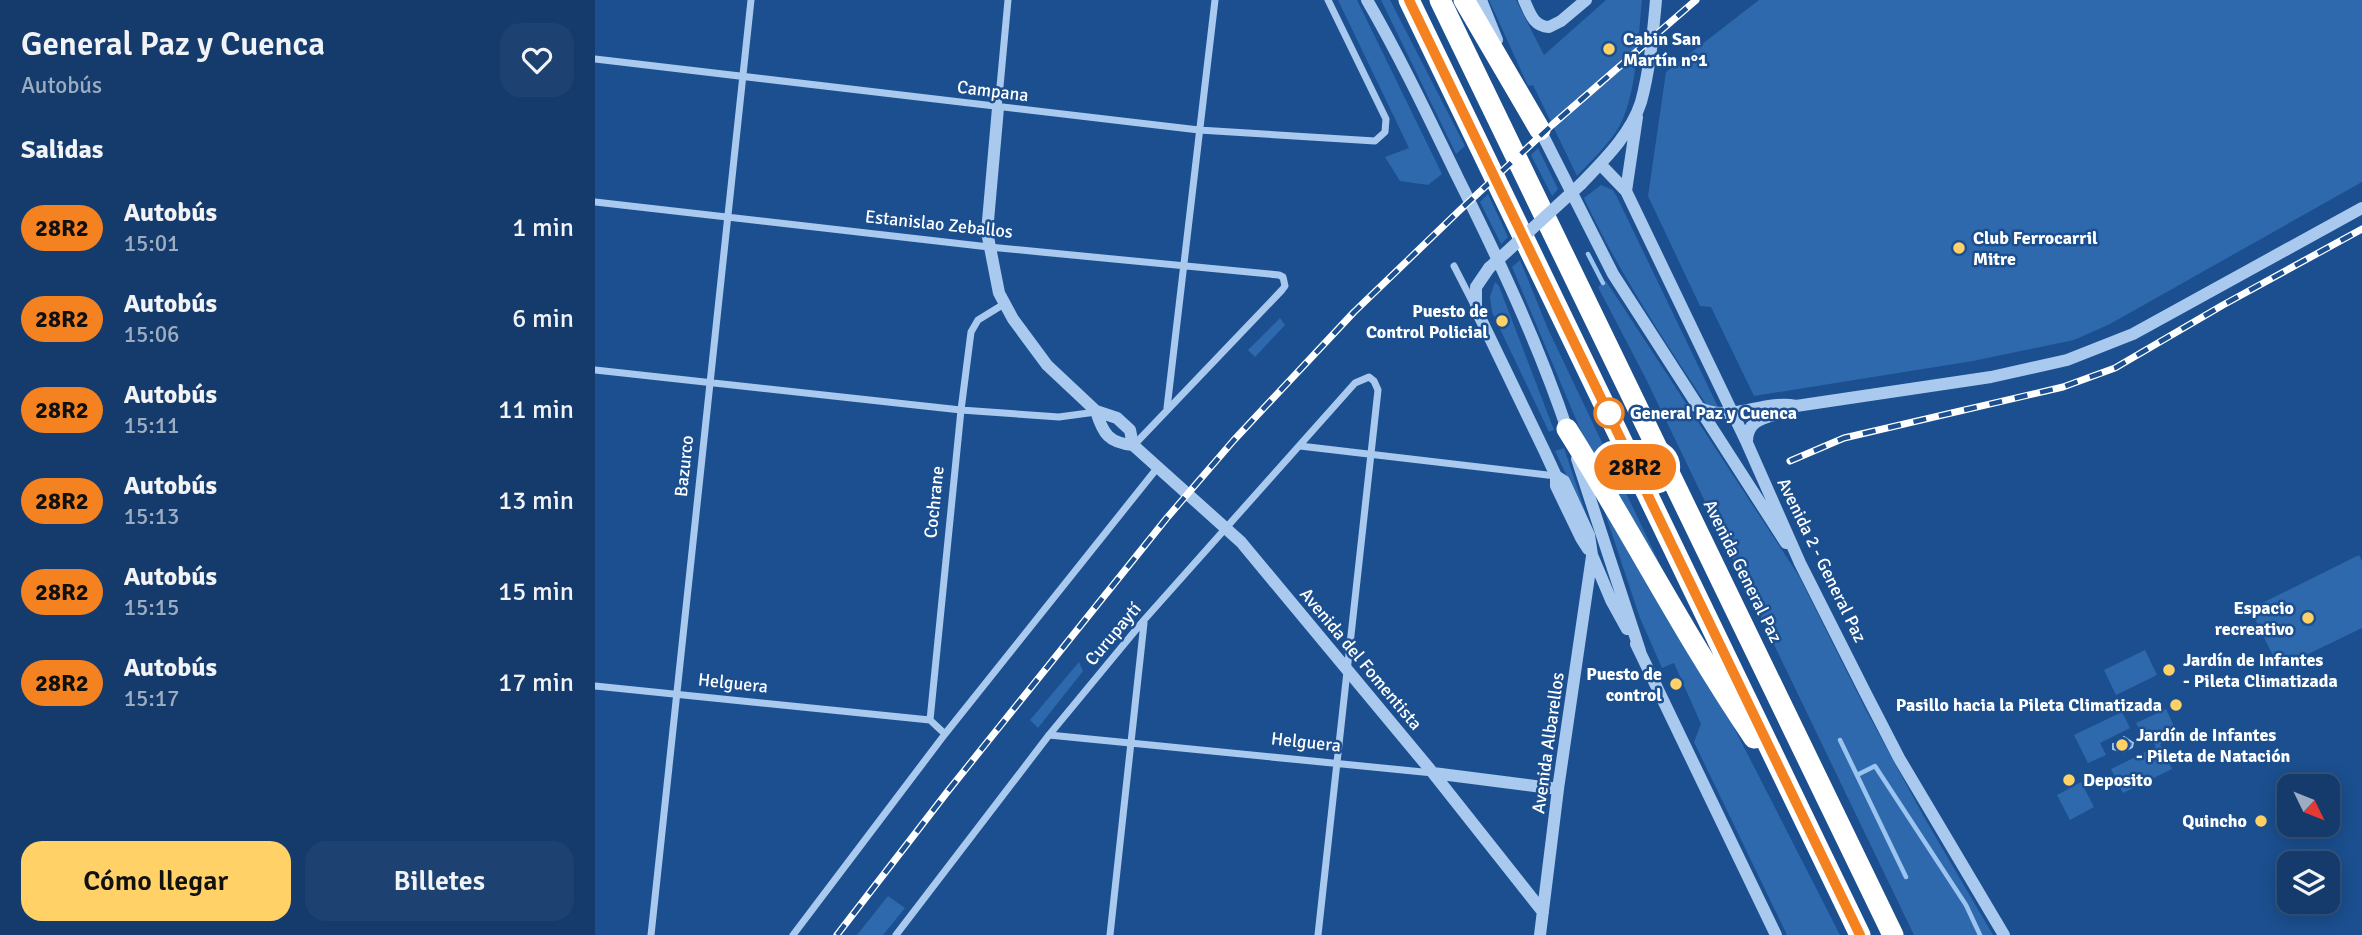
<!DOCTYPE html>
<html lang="es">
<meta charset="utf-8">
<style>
:root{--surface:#143b6b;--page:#1d4271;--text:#f1f3f6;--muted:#9dadc1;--line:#33557e;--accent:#ffd166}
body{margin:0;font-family:Signika,sans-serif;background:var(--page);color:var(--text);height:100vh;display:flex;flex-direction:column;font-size:26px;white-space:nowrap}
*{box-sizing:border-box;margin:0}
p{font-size:23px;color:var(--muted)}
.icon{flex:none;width:38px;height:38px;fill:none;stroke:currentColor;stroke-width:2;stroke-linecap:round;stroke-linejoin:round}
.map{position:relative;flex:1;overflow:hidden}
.details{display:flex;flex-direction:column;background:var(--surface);width:595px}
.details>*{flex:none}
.badge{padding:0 14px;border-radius:23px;font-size:24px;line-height:46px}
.needle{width:46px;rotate:133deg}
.tools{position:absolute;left:1682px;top:774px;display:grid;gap:14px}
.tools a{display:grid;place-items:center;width:63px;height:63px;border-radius:14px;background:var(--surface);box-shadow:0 4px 18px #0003,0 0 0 2px var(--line);font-size:35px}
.map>.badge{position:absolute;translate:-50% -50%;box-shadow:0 0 0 4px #fff}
h2{padding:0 21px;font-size:26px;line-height:63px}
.round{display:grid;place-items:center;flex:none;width:74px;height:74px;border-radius:21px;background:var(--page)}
.summary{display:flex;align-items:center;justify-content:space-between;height:119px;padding:0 21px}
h1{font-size:33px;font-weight:600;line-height:52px}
.primary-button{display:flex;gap:14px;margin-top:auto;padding:14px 21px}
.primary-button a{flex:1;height:80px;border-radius:21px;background:var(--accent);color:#111;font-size:28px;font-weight:600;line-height:80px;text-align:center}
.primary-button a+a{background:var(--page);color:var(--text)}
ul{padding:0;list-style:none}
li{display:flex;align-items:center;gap:21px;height:91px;padding:0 21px}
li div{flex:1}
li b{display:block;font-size:26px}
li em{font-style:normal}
li .badge{min-width:77px;font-weight:700;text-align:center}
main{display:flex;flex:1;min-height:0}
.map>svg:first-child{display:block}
.green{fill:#2e69ad}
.water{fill:#3c6290;stroke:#9cc4f0;stroke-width:2}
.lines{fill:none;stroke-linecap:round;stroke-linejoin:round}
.stream{stroke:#9cc4f0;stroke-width:4.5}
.minor{stroke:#a9c9ee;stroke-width:7}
.tertiary{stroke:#a9c9ee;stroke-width:12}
.motorway{stroke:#fff;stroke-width:21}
.rail-casing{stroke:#fff;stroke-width:7}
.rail{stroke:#1b4f8f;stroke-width:4.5;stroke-dasharray:13;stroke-linecap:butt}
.tertiary-bridge{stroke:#a9c9ee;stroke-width:12}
.line-casing{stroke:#fff;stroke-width:16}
.line{stroke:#f58220;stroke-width:10}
.poi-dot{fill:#ffd166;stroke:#1b4f8f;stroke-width:2.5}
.stop-dot{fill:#fff;stroke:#f58220;stroke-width:3.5}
.labels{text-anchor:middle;stroke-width:5;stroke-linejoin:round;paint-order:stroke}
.poi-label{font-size:18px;font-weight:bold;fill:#fff;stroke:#1b4f8f;text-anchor:start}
.street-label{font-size:18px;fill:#fff;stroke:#1b4f8f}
.stop-label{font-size:18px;font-weight:bold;fill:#fff;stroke:#1b4f8f;text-anchor:start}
</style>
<main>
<section class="details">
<div class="summary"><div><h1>General Paz y Cuenca</h1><p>Autobús</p></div><a class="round"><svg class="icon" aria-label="heart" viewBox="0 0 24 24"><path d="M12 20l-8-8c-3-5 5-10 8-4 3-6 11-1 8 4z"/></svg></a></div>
<h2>Salidas</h2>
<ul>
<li><span class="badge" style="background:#f58220;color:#111">28R2</span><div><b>Autobús</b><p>15:01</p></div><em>1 min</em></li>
<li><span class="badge" style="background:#f58220;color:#111">28R2</span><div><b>Autobús</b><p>15:06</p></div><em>6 min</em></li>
<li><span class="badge" style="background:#f58220;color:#111">28R2</span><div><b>Autobús</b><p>15:11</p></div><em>11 min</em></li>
<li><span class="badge" style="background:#f58220;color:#111">28R2</span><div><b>Autobús</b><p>15:13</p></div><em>13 min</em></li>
<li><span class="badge" style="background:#f58220;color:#111">28R2</span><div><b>Autobús</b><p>15:15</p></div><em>15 min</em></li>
<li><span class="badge" style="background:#f58220;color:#111">28R2</span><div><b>Autobús</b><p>15:17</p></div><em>17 min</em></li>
</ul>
<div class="primary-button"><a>Cómo llegar</a><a>Billetes</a></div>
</section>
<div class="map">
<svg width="1767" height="935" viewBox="0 0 1767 935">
<rect width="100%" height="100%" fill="#1b4f8f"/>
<path class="green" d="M743,0H762L847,174L833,185L805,181L790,157L814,148Z
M786,0H795L870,146L861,154Z
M894,0H921L949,55L1011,0H1047C1043,36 1042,95 1024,127C1013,145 996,161 982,176L938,85L933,86Z
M1164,0H1767V182L1515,324L1479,340L1378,361L1159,396L1116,307L1105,306L1053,196L1071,72Z
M943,148L963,189L957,196L936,155Z
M1006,185L1018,190L1022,197L1124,409L1111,404C1067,337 1023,271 989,198Z
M893,194L913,237L906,244L885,202Z
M925,260L953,329L1081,598L1013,484L985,429L917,267Z
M1011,281L1204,576L1272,712L1329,817L1398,935H1319L1051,379L1003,287Z
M900,282L904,286L959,430L954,432L897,312L895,297Z
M685,318L690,325L660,357L653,350Z
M969,448L993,520L960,451Z
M1006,501L1129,708L1245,935H1192L1099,742L1106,724L1079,663L1067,668L1045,618Z
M1764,555L1767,561V628L1684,668L1655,609Z
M1550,650L1562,675L1521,695L1509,670Z
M484,662L488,671L443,728L435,720Z
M1571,709L1580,728L1574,731L1577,738L1565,744L1577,769L1528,793L1516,769L1561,747L1557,739L1551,742L1541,723Z
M1527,712L1535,728L1505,743L1511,755L1493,763L1479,735Z
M1486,782L1499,807L1475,820L1462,795Z
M293,896L310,908L288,935H262Z"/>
<path class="water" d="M1529,737L1538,743L1537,747L1528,752L1518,749V744L1524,743Z"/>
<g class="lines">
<path class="stream" d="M993,254L1008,283
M1245,740L1311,877
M1262,775L1280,766L1371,905L1385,935"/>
<path class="minor" d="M0,59L604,130L780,141L790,132L791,119L733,0
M403,108L413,0
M0,202L394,247L684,275L688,277L690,286L687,290L539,445
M859,266L879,305
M0,370L366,410L464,417L501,412
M572,408L620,0
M705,446L961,476
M0,686L335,720L350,734
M335,720L366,410L376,332L383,320L409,304
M454,735L838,773
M56,935L156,0
M198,935L350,734L563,467
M301,935L454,735L549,620L760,383L774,377L779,381L783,390L723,935
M515,935L549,623"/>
<path class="tertiary" d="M772,0C805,57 833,116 862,176C904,260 944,345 974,435
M886,0L902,40
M929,0C935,13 938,26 954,27L966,21L991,0
M403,108L392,232L404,293L418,319L452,365L501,411L522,418L535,430L538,445L646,542L838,773L948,912
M943,126L1018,274L1191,543
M1005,164L1031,191L1152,443L1205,563L1270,692L1304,758L1409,935
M986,184C1008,161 1036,134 1046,102C1055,69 1058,33 1061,0
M1031,191L1042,117
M894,268L881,287V309L949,450L961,476V486L986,538L993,549
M1101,406C1134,425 1167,399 1201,406L1396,377L1472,360L1538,334L1767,208
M501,411C508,434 514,443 538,445
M1152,443C1151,414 1179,419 1198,408
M982,459L1045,651
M961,476L969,481L994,535L997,555L1016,600L1032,629
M1041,644L1181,935
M838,773L963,789
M945,935L963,789L997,556"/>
<path class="motorway" d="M814,0L1265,935
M845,0L1298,935
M869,0L945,130
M972,429C1036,531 1091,638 1159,738"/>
<g class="rail-casing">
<path id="rail" d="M1195,461L1249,438L1468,387L1520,368L1628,305L1767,229
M242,935L353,791L571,519L639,440L759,312L865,210L957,125L1101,0"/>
</g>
<use href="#rail" class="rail"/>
<path class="tertiary-bridge" d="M894,268L986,184"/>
</g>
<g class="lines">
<g class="line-casing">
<path id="line" d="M814,0L1265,935"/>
</g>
<use href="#line" class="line"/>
</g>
<g class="poi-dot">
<circle cx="1014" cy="49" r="7"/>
<circle cx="1364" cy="248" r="7"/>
<circle cx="907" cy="321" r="7"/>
<circle cx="1713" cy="618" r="7"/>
<circle cx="1574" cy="670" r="7"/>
<circle cx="1081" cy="684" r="7"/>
<circle cx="1581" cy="705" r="7"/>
<circle cx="1527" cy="745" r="7"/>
<circle cx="1474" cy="780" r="7"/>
<circle cx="1666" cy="821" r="7"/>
</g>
<circle class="stop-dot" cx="1014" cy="413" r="14"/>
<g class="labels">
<g class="poi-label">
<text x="1028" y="45">Cabin San<tspan x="1028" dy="21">Martín n°1</tspan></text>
<text x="1378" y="244">Club Ferrocarril<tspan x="1378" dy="21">Mitre</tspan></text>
<text x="893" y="317" text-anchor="end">Puesto de<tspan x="893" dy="21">Control Policial</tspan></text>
<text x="1699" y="614" text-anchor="end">Espacio<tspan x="1699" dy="21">recreativo</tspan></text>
<text x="1588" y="666">Jardín de Infantes<tspan x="1588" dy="21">- Pileta Climatizada</tspan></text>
<text x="1067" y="680" text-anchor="end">Puesto de<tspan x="1067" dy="21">control</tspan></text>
<text x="1567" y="711" text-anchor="end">Pasillo hacia la Pileta Climatizada</text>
<text x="1541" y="741">Jardín de Infantes<tspan x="1541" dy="21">- Pileta de Natación</tspan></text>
<text x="1488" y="786">Deposito</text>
<text x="1652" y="827" text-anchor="end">Quincho</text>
</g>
<g class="street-label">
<text transform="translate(398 91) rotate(7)" y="6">Campana</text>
<text transform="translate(344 224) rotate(6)" y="6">Estanislao Zeballos</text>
<text transform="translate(89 466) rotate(-84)" y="6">Bazurco</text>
<text transform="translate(339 502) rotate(-84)" y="6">Cochrane</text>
<text transform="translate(1227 560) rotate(64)" y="6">Avenida 2 - General Paz</text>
<text transform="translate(1148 571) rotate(64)" y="6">Avenida General Paz</text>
<text transform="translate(518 634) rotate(-50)" y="6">Curupaytí</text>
<text transform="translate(766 659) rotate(50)" y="6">Avenida del Fomentista</text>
<text transform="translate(138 683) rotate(6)" y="6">Helguera</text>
<text transform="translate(711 742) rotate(6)" y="6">Helguera</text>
<text transform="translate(953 743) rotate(-82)" y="6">Avenida Albarellos</text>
</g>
<g class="stop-label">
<text x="1035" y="419">General Paz y Cuenca</text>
</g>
</g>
</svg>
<div class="tools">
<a><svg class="needle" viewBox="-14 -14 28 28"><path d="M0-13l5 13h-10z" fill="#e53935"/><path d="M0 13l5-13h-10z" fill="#9dadc1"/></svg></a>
<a><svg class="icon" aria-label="layers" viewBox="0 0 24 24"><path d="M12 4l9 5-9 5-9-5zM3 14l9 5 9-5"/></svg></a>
</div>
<b class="badge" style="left:1040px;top:467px;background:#f58220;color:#111">28R2</b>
</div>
</main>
